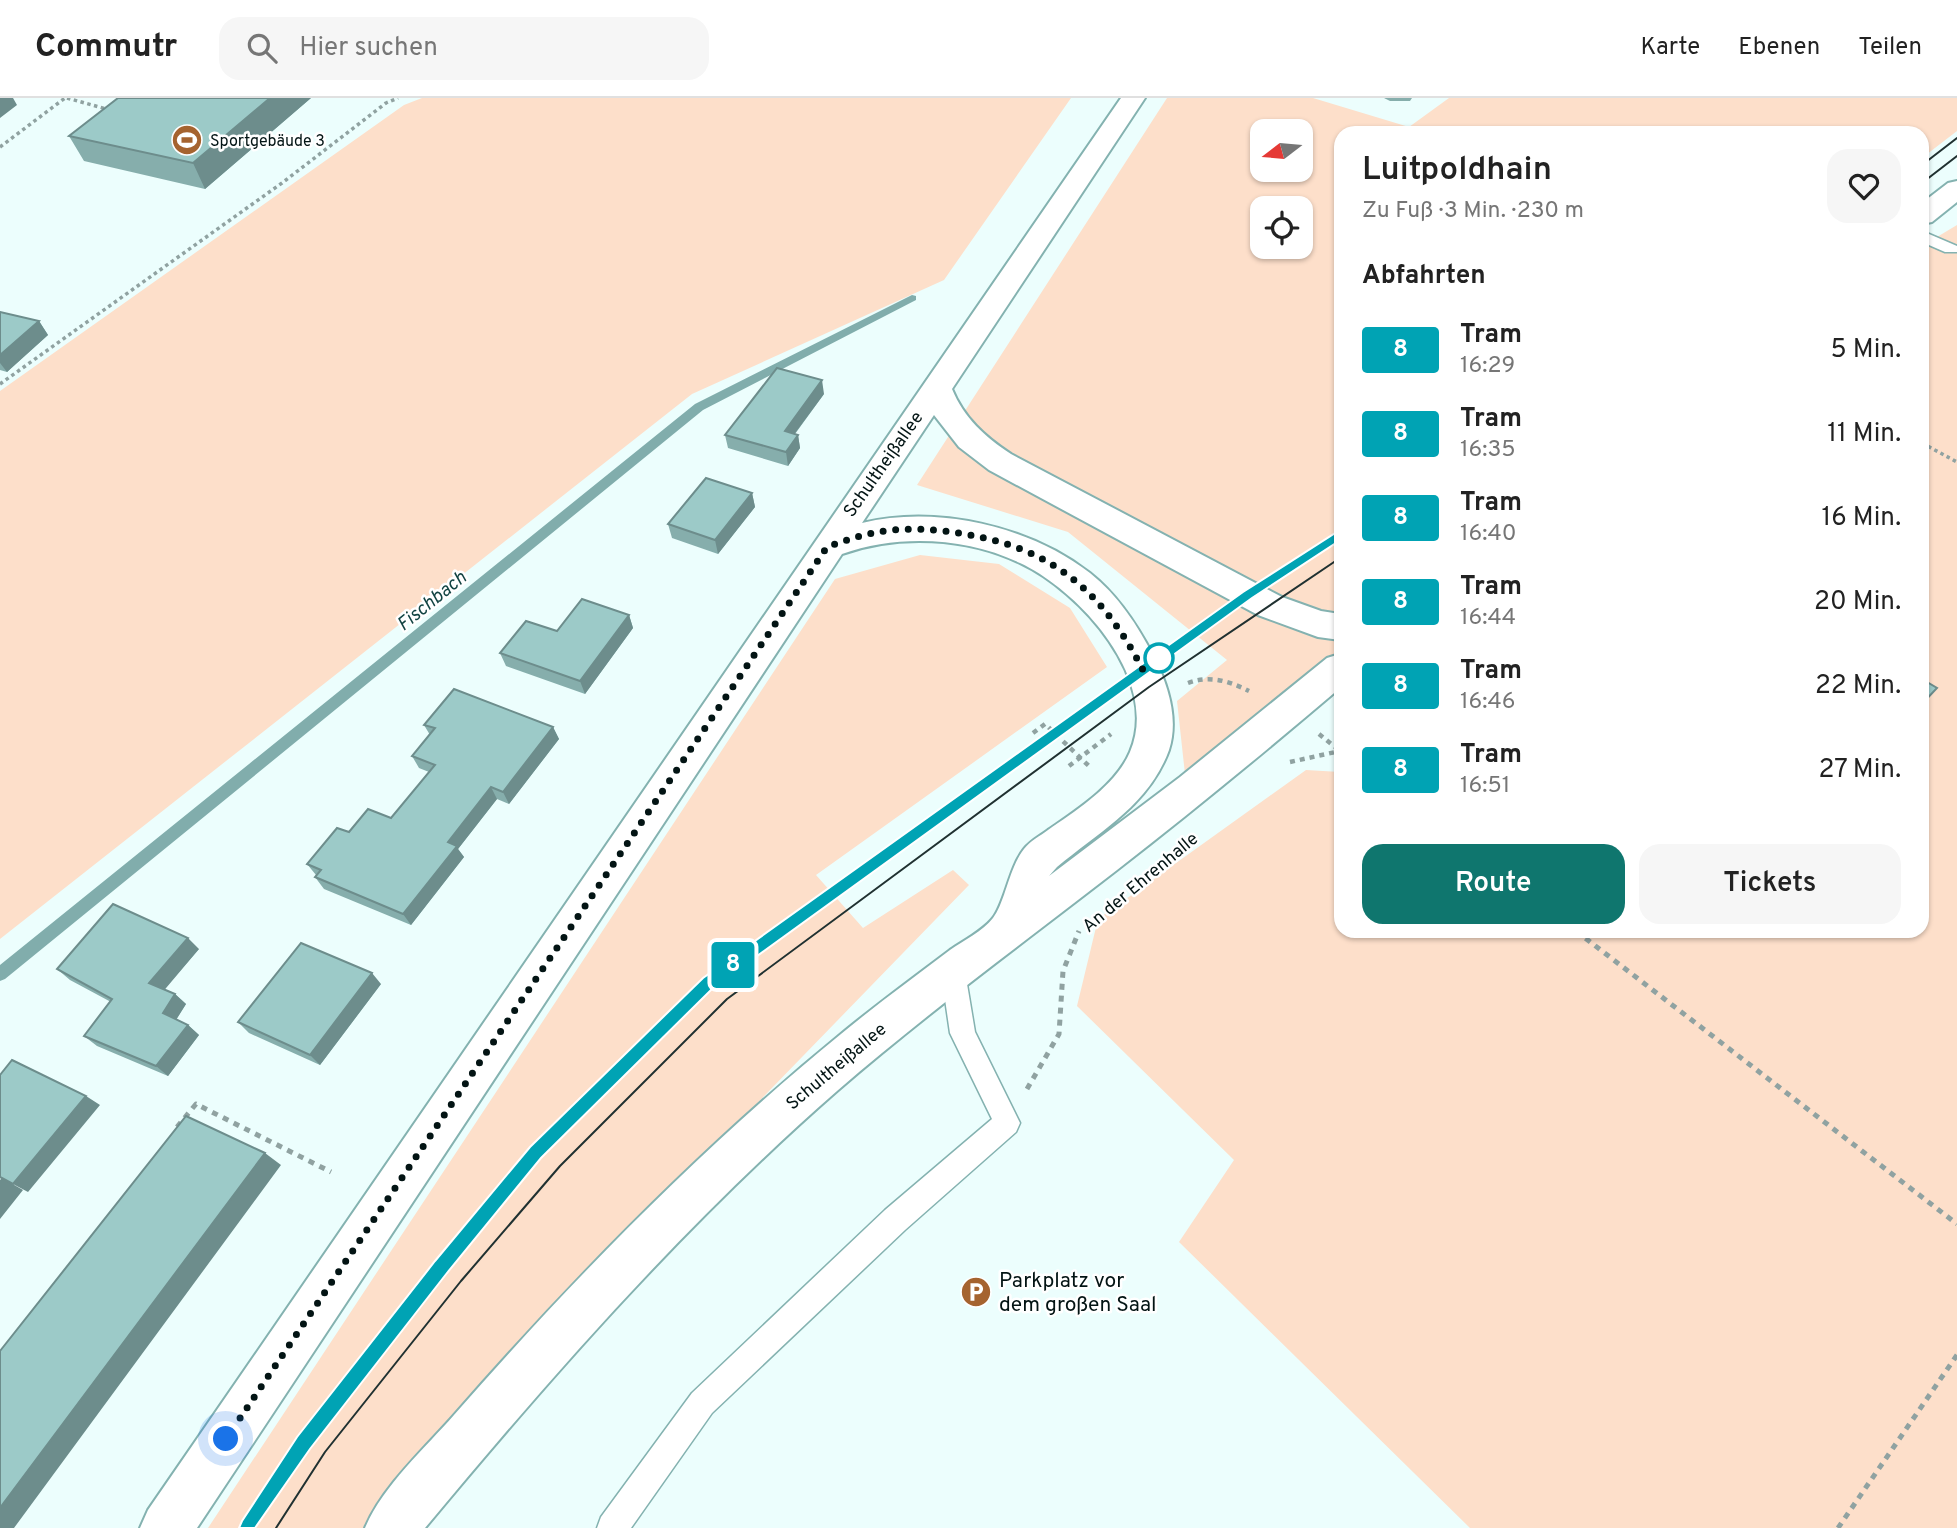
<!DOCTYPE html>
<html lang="de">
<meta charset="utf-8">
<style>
:root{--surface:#fff;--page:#f6f6f6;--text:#222;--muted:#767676;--line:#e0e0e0;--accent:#0f766e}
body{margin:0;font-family:Overpass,sans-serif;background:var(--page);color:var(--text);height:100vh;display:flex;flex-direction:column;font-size:26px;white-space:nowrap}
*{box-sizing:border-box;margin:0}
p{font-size:23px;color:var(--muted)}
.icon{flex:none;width:38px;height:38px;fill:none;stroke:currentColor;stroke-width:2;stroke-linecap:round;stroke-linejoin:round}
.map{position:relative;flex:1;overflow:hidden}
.side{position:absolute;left:1334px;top:28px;width:595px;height:812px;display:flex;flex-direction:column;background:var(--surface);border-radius:21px;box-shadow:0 2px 5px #0004}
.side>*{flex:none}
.badge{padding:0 14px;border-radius:5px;font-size:24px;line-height:46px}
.needle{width:46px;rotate:254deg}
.tools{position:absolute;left:1250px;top:21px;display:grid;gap:14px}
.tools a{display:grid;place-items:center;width:63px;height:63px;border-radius:14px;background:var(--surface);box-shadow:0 2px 5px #0004;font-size:35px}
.you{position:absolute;width:35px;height:35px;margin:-18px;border:5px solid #fff;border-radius:50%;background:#1a73e8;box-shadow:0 0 0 10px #1a73e833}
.map>.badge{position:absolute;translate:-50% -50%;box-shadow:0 0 0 4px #fff}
h2{padding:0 28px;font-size:26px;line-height:63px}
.round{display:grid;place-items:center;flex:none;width:74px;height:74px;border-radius:21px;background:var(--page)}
.summary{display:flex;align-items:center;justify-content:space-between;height:119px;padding:0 28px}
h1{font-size:33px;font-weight:600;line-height:52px}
.action{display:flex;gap:14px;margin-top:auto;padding:14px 28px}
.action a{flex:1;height:80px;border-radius:21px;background:var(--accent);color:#fff;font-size:28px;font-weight:600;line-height:80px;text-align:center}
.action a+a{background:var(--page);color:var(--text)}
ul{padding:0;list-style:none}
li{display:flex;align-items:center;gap:21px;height:84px;padding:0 28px}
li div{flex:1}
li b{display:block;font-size:26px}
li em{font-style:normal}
li .badge{min-width:77px;font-weight:700;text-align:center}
header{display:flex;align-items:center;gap:42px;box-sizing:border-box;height:98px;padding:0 35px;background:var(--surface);border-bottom:2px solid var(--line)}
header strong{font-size:33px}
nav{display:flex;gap:38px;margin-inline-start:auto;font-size:24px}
.search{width:490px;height:63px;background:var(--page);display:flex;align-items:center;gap:18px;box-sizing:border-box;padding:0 24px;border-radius:21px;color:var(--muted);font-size:26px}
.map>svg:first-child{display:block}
.green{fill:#fddfca;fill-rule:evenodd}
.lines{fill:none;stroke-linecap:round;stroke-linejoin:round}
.stream{fill:#81adac;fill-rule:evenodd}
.lane-casing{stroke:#84b2b0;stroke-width:3}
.secondary-casing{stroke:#84b2b0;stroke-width:4}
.path-far2{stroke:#90a2a1;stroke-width:3.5;stroke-dasharray:3.5 3.5;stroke-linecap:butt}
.path-far1{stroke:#90a2a1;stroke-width:4.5;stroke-dasharray:5 5;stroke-linecap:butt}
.path{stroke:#90a2a1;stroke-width:5;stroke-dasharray:6 6;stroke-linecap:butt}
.lane{fill:#fff;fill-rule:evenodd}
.secondary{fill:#fff;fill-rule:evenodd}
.tram{stroke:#203131;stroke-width:2}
.wall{fill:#86aeac}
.shaded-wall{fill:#6d8d8c}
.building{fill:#9ccac8;stroke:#6d8d8c;stroke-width:2}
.line{fill:#00a3b4;stroke:#fff;stroke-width:2}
.walk{stroke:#031414;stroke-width:7;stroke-dasharray:0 12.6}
.stop-dot{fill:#fff;stroke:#00a3b4;stroke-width:3.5}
.labels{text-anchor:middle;stroke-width:5;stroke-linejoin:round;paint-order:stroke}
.far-poi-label{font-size:16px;fill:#031414;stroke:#fff;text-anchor:start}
.street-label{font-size:18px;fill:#031414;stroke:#fff}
.water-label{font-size:19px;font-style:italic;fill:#124443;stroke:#fff}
.near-poi-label{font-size:21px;fill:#031414;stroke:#fff;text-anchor:start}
</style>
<header>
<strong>Commutr</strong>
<div class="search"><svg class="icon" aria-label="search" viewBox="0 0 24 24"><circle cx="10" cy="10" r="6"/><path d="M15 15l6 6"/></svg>Hier suchen</div>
<nav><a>Karte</a><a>Ebenen</a><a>Teilen</a></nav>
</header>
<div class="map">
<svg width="1957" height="1430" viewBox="0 0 1957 1430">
<rect width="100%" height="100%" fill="#ecfefd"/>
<path class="green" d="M422,0H1071L944,182L692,296L0,841V293L404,7Z
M1167,0H1313L1409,29L1449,0H1957V33L1922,60V35H1340V553L1185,676L1177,603L1227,562L1068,434L917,387ZM1262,33H1300V72H1262ZM1262,110H1300V149H1262Z
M1957,127V1430H1470L1179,1144L1234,1062L1077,908L1098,821L1306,672L1340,674V833H1922V148Z
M920,457L999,466L1070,510L1107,569L816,777L863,830L953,772L969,787L736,1027L367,1430H208L835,481Z"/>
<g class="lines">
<path class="stream" d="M912,197L916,198V202L703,312L5,881L0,883V867L695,306Z"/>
<g class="lane-casing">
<path id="lane" d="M1922,133L1957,148V154H1945L1922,144Z
M953,863L962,866L965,874L975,934L1020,1025L1016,1034L905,1132L712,1315L631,1430H597L601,1419L692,1295L885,1112L992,1021L950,935L941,874L944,866Z"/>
</g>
<g class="secondary-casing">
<path id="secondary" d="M1121,0H1145L952,291C964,320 985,339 1011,356L1282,499L1321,513L1340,516V542L1318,539L1258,517L989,372L959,349L934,317L862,425C937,407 1029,428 1090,475C1118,497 1138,528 1154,559C1168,587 1179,621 1169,652C1149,707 1099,734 1057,769L1049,778L1180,679L1327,560L1340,556V590C1267,652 1193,713 1117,772C1023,845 927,915 837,993C686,1125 553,1276 425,1430H365C382,1389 425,1350 454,1317C574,1180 700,1051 841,936C876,907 913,880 950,852C963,843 983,833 993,820C1005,805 1009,770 1024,751C1030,743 1040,738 1048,732C1077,712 1116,687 1130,654C1161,582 1080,493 1020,465C966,439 898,436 842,456L197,1430H140L148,1412Z
M1957,83V104L1932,124L1922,126V105L1948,85Z"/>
</g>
<path class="path-far2" d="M67,0L110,12
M0,49L65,0
M0,286L282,85L386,5L398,0
M1922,345L1957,364"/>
<path class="path-far1" d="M1188,585C1210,577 1229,583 1249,593
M1033,635L1045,626L1091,670
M1319,636L1340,653
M1290,664L1340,653
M1069,668L1111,636"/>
<path class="path" d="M1576,833L1957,1126
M1027,991L1059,936L1063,873L1079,833
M177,1029L196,1006L331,1074
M1838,1430L1957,1257"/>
<use href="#lane" class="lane"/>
<use href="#secondary" class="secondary"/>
<path class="tram" d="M1922,67L1957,40
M1922,85L1957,58
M248,1430L303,1345L441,1169L536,1054L708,885L1248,497L1340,436
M276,1430L325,1354L461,1183L560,1068L727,901L1149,589L1340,460"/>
</g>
<path class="wall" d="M311,0L205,91L84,63L69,38Z
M1384,0H1412L1410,3H1390Z
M0,214L39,223L48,237L7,274L0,272Z
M824,296L795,336L798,337L800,350L788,368L728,350L725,337Z
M752,395L755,409L718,456L672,440L668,426Z
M629,517L633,530L585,596L506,568L500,555L557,533Z
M424,627L553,629L559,641L509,706L497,701L458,751L464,759L411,827L324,791L315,779L316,777L307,766L349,734L391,720L429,674L419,670L412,658L430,637Z
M199,851L164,891L175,896L186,906L176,922L188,927L199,937L168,978L97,948L84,938L111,904L70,882L57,871Z
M381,886L320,967L249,935L238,924Z"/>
<path class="shaded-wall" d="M0,0H13L17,7L0,20Z
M270,0H311L205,91L193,65Z
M39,223L48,237L7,274L0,265V257Z
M822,282L824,296L787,346L785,333Z
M798,337L800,350L788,368L786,354Z
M752,395L755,409L718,456L715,442Z
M629,517L633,530L585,596L580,583Z
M553,629L559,641L509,706L503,694Z
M491,689L497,701L458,751L464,759L411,827L403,816L448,744Z
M188,840L199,851L161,896L149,885Z
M372,875L381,886L320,967L310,957Z
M175,896L186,906L174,925L163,915Z
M188,927L199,937L168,978L156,968Z
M86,998L100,1007L28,1094L13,1086Z
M265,1055L281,1067L14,1430H0V1410Z
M2,1080L23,1092L0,1121V1082Z"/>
<path class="building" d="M118,0H270L193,65L69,38Z
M0,214L39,223L0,257Z
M777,270L822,282L785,333L798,337L786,354L725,337Z
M706,380L752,395L715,442L668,426Z
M582,501L629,517L580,583L500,555L526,523L557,533Z
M1922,581L1937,590L1922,606Z
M454,591L553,629L503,694L491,689L448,744L457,748L403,816L315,779L321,772L307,766L337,730L349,734L368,711L391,720L435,667L412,658L435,630L424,627Z
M113,806L188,840L149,885L175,896L163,915L188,927L156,968L84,938L112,901L57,871Z
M301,845L372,875L310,957L238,924Z
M12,962L86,998L13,1086L0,1079V977Z
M186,1018L265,1055L0,1410V1253Z"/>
<path class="line" d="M1340,432L1346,436L1345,439L1252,500L713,890L541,1060L447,1175L310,1351L255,1430H239L242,1423L297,1339L435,1163L530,1049L703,880L1243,494Z"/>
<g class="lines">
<path class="walk" d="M226,1341L827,449C844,443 861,437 878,434C906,429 936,431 964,436C1052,450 1103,494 1143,572L1159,560"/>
</g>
<defs>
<g id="stadium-disc" transform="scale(1.575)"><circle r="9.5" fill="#a5632f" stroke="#fff"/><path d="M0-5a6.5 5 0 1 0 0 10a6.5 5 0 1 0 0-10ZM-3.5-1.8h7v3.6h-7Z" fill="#fff"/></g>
<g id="parking-disc" transform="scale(1.575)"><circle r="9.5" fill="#a5632f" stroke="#fff"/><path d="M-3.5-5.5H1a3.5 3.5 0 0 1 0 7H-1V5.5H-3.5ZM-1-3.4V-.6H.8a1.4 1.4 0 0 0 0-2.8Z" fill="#fff"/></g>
</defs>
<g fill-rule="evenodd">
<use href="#stadium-disc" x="187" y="42"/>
<use href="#parking-disc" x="976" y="1194"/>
</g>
<circle class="stop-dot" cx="1159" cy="560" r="14"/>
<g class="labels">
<g class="far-poi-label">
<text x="210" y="48">Sportgebäude 3</text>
</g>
<g class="street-label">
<text transform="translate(883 366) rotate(-55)" y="6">Schultheißallee</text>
<text transform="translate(1140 784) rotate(-40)" y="6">An der Ehrenhalle</text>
<text transform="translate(836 968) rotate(-40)" y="6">Schultheißallee</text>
</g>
<g class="water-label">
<text transform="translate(431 502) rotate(-39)" y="7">Fischbach</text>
</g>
<g class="near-poi-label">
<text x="999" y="1189">Parkplatz vor<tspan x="999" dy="24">dem großen Saal</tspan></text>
</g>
</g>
</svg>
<div class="tools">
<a><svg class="needle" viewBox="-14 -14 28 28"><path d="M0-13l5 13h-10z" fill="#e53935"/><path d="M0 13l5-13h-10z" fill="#767676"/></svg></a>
<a><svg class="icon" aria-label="locate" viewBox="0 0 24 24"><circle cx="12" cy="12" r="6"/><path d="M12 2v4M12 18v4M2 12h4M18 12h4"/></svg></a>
</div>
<div class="you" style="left:226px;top:1341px"></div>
<b class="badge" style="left:733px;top:867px;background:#00a3b4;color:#fff">8</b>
<section class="side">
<div class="summary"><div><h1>Luitpoldhain</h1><p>Zu Fuß · 3 Min. · 230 m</p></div><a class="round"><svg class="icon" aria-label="heart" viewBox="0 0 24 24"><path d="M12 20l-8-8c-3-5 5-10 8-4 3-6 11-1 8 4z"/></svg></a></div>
<h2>Abfahrten</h2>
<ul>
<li><span class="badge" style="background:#00a3b4;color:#fff">8</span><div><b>Tram</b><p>16:29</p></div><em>5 Min.</em></li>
<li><span class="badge" style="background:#00a3b4;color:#fff">8</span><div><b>Tram</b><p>16:35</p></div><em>11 Min.</em></li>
<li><span class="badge" style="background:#00a3b4;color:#fff">8</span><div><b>Tram</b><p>16:40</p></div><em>16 Min.</em></li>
<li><span class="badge" style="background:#00a3b4;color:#fff">8</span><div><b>Tram</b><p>16:44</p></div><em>20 Min.</em></li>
<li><span class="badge" style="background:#00a3b4;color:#fff">8</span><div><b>Tram</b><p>16:46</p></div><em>22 Min.</em></li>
<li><span class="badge" style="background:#00a3b4;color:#fff">8</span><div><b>Tram</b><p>16:51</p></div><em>27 Min.</em></li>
</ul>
<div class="action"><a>Route</a><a>Tickets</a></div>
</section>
</div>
